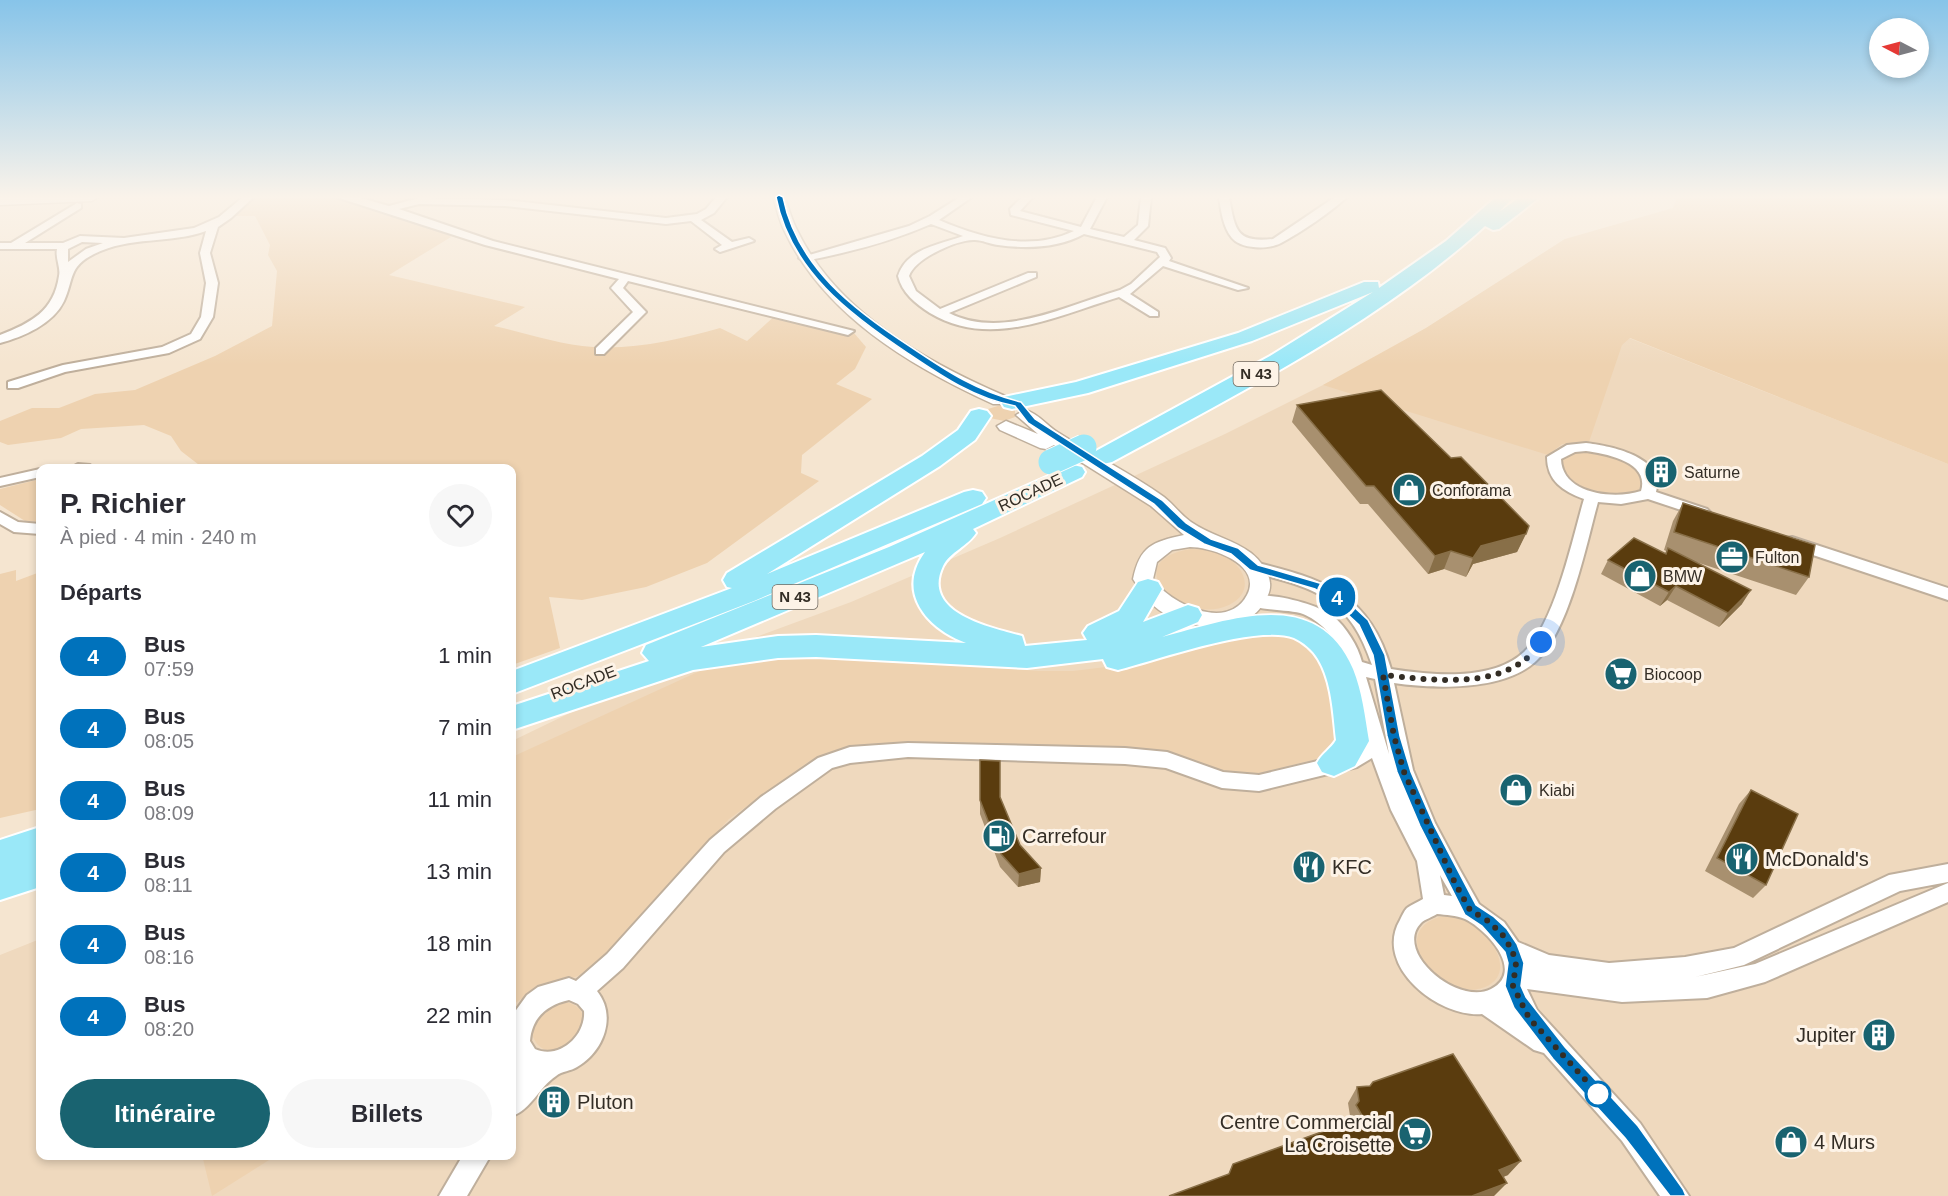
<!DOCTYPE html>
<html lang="fr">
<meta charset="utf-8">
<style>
:root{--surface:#fff;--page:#f7f7f7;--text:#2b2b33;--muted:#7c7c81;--accent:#196370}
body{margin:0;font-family:Helvetica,sans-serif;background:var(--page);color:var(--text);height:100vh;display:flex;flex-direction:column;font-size:22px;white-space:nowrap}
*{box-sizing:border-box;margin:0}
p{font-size:20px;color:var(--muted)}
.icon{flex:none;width:33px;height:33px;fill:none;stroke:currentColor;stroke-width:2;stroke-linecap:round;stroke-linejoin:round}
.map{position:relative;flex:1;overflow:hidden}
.drawer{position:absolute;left:36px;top:464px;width:480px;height:696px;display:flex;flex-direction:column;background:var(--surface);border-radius:12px;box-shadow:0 3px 9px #0003}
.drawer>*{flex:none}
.badge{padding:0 12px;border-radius:20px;font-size:21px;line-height:39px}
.needle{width:39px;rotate:276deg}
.fabs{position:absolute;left:1869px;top:18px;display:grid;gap:12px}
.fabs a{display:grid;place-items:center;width:60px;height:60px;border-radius:50%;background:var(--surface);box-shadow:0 3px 9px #0003;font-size:30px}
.you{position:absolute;width:30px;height:30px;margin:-15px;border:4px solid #fff;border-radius:50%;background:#1a73e8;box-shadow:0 0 0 9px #1a73e833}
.map>.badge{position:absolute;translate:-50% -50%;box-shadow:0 0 0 3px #fff}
h2{padding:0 24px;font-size:22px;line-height:54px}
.round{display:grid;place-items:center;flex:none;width:63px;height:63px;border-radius:32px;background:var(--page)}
.head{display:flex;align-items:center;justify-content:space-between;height:102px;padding:0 24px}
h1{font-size:28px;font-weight:600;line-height:45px}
.action{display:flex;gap:12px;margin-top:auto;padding:12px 24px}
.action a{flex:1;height:69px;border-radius:36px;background:var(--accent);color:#fff;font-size:24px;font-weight:600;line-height:69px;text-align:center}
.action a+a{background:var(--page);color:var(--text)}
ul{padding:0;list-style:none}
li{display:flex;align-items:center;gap:18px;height:72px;padding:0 24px}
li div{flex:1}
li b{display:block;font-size:22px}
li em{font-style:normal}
li .badge{min-width:66px;font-weight:700;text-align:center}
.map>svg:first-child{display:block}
.built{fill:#efd9be}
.green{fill:#eed2b0}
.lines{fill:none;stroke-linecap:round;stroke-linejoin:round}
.minor-casing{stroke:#bfaf9c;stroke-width:4}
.tertiary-casing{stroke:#bfaf9c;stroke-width:3}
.trunk-casing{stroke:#fff;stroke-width:4}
.minor{fill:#fff;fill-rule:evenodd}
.tertiary{fill:#fff;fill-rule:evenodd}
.trunk{fill:#9ae8f8;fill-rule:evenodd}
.trunk-bridge-casing{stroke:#fff;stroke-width:27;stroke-linecap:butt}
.trunk-bridge{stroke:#9ae8f8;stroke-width:25}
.wall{fill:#a8906f}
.shaded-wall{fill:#886f48}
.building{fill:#5a3c0e;stroke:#886f48;stroke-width:1.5}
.line{fill:#0072bc;stroke:#fff;stroke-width:1.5}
.walk{stroke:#332d25;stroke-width:6;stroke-dasharray:0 10.8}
.stop-dot{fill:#fff;stroke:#0072bc;stroke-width:3}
.labels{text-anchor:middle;stroke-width:6;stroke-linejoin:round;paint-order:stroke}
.shield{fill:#fdf3e7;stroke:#70685f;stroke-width:1.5}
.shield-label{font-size:15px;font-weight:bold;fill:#332d25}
.poi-label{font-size:16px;fill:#332d25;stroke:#fdf3e7;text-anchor:start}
.street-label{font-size:16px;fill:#332d25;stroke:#fdf3e7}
.near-poi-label{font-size:20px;fill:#332d25;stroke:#fdf3e7;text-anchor:start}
</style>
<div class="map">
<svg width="1948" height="1196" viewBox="0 0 1948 1196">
<rect width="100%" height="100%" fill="#f5e5d0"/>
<path class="built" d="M1565,239L1689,293L1629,338L1948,464V1196H0V955L40,939V1155H512V741L636,681L851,602L1000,538L1225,434L1355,369L1428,327Z"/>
<path class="green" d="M255,197H327L352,201L448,234L451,237L389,275L525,307L494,326C526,333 560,345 593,347C635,350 680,339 720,328L747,341L778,313L854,333L866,347L855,369L836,384L872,399L802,455L801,473L819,481L707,563L646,587L582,600L549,597L560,648L512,665V468H203L181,451L171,436L144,425L81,429L61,438L8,445L0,442V421L32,408H59L95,394L135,390L215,356L272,326L277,271L268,255L270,245L255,216H232Z
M1677,197H1948V464L1630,338L1622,345L1589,442L1562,444L1548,455L1323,385L1426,328L1565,239L1673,208Z
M1004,404L1015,409V417L1004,421L990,418L988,409Z
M1578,450C1595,451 1632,455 1641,473C1642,477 1643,483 1644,487C1621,508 1579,492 1561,471V458Z
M40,479V522L25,521L0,505V489Z
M1191,549C1201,549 1212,550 1222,555C1245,565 1256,592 1229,605C1181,627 1115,561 1191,549Z
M16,570V581L40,572V809L0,818V574Z
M1280,629L1316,644L1346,730L1333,751L1317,759L1251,775L1232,773L1159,751L1126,748L944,742L856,747L834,751L808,762L729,819L597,963L578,976L540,987L512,1005V757L726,659L778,651L1038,671H1073L1106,667Z
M1443,916C1452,917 1461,918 1469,922C1490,933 1518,973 1485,987C1442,1005 1382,931 1443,916Z
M566,1002C614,1013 547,1081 532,1034C534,1015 548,1004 566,1002Z
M202,1155H277L212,1196Z"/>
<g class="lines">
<g class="minor-casing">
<path id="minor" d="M243,197H254L231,218L218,227L210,253L218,283L213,317L200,339L169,353L65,372L18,388H8V382L63,365L162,347L191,334L201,317L206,283L200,253L206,231C170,244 129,236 94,254C68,267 74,279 64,301C53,324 23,337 0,343V335C31,323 54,311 59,276C61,268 55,258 57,249H0V243H11L77,203L81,204V208L25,243H63L80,236L124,238L194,228L219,217ZM82,242L103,243L86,249L68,262V249Z
M336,197H357L389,206L419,198L505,200L666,218L697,214L706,209L716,197H727L714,213L701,220L732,242L749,238L754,241L720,252L715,249L722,245L691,221L666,224L505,206L419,204L399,209L493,241L854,331L848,335L628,281L623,288L646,312L604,354H596V348L633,312L611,288L619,279L485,245Z
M960,197H972L939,220C981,238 1030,252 1074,231L1011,215L1010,209L1022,197H1033L1020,211L1081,227L1097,197H1107L1090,229L1124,237L1138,225L1141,197H1151L1148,226L1134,240L1165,248L1171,258L1169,261L1248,288L1238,290L1163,266L1130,294L1158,312V316H1150L1119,297C1058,315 991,350 930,313C916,304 902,293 898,276C907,248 939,245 963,236L931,224C890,242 847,253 804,261L799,258L909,226L930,216ZM1084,234L1157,252L1160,257L1131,284L1120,290C1068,305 1002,340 949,313L1036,277V273H1028L940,309L916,291L909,276C915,258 958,239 975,240C982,240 990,244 998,245C1026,249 1059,248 1084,234Z
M1219,197H1229C1235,230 1236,243 1273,239L1335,197H1347C1331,212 1300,233 1281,243C1268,250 1241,249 1232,238C1223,227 1221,211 1219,197Z
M1586,443C1610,446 1665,456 1656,492L1707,509L1710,512L1702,517L1648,499L1621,504L1598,502C1586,545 1569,633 1535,662C1502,691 1435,689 1394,683L1413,770L1435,823L1460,870L1479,904L1504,922L1518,942L1549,955L1609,963L1685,957L1734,948L1889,875L1948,864V882L1900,891L1744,965L1695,977L1755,964L1948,883V902L1765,982L1707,998L1622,1002L1527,989L1537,1010L1640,1123L1689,1196H1660L1622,1141L1544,1053L1534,1050L1482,1014C1439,1018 1373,966 1400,920C1402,916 1404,911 1407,908C1411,905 1418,902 1423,899L1417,861L1391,810L1372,758L1357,767L1259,791L1222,788L1166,768L1125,764L908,757L850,763L832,768L775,809L724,852L623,968L597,991C617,1016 604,1051 577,1067C571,1071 562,1071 556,1076C539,1087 531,1110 512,1116V1019L514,1013L527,995L538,987L569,978L576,981L607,954L710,840L761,797L818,758L850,747L908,743L1125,748L1167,752L1223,772L1259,775L1351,753L1360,746C1362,726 1351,671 1342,652C1335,636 1318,620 1303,614C1290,609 1251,611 1246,602C1256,586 1320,605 1333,616C1346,627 1358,646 1362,662L1372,665C1349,595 1313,588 1248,571L1246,567L1248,563L1254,562C1323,579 1370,593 1391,669C1430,675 1492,682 1524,652C1555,623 1572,540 1584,499C1563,491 1547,481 1547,457L1567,445ZM1586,451C1607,454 1650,462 1641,491C1614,500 1562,494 1561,459L1575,452ZM1366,677L1375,679L1389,754ZM1440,875L1452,896L1444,895ZM1437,914C1446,915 1456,915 1465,919C1486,929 1526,971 1491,989C1458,1006 1393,952 1421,923C1425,919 1433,917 1437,914ZM569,1000L578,1004L584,1011C586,1035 560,1060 535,1049L530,1041C532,1017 547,1005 569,1000Z
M78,464L90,465L92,468H71Z
M40,469V477L0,486V478Z
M0,512L18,522L40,524V534L14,532L0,524Z
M1792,537L1948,588V600L1786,546L1784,542L1786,538Z
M463,1155H491L467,1196H439Z"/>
</g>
<g class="tertiary-casing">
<path id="tertiary" d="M0,197H98L92,201L0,205Z
M773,197H785C789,209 792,221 798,232C837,312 926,362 1005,396L1007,400L1005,404H993C912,367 825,316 785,232C779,221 777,209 773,197Z
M1025,410C1038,413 1047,426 1059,433C1093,455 1131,473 1164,497C1173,504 1181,515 1191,522C1211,536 1233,539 1251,553C1260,560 1269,572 1270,583C1271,591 1267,598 1263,604C1245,634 1198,629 1171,617C1153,609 1143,595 1133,579C1140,546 1152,542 1184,535L1151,506L1054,445L1046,449L1040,448L1000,430L997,426L1006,421L1038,434L1016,415ZM1190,547C1211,547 1263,564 1247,595C1228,632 1170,604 1153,579L1157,562L1172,550Z"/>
</g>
<g class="trunk-casing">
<path id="trunk" d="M1496,197H1514L1499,212L1520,197H1540L1499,229L1493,230L1485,226C1380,322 1236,395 1112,462L1103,464L1094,462L1091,457L1094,452L1270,356L1373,292L1252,341L1088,393L1012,409L1004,407L1001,402L1004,397L1076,382L1238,333L1364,282H1378L1379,288L1446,241Z
M979,409L987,411L991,416L975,440L940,466L767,574L964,492L973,490L982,492L986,498L982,504L754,601L512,694V671L732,588L727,587L723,580L727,573L922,456L958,430L971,411Z
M1073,465L1082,467L1085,472L1082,477L973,529L976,533C968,546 950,552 943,566C920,614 993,628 1022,636L1025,646L1087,640L1083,633L1088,626L1119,611L1138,582L1148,579L1158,582L1162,589L1143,622L1188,605L1198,608L1202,615L1198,622L1162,637C1229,620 1317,585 1353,669C1362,691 1365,717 1369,741L1355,766L1334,776L1322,772L1317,763C1322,753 1331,749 1336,740C1333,714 1332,682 1318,659C1313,650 1303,642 1294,638C1257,624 1158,660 1118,670L1107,667L1103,659L1027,668L816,657L778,658L693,670L512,730V706L649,661L642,653L646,645L889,547ZM925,552C896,592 926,628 966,643L816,635L778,636L701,647Z
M40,827V887L0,900V840Z"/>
</g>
<use href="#minor" class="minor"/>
<use href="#tertiary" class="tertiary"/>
<use href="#trunk" class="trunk"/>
<g class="trunk-bridge-casing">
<path id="trunk-bridge" d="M1051,462L1084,447"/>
</g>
<use href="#trunk-bridge" class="trunk-bridge"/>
</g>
<path class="wall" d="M1297,405L1451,458L1529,526L1517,552L1473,564L1466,577L1444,569L1428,574L1368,504H1360L1292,422Z
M1683,503L1809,577L1796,595L1690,560L1742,604L1719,627L1667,600L1660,606L1601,574L1608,560L1665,554L1666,551L1664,550L1673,521Z
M980,760L1000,797L1020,845L1041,868L1040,882L1018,887L1000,867L980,814Z
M1751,790L1766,885L1753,898L1705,871L1739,804Z
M1357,1087L1508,1175L1503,1177L1228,1175L1233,1164L1348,1122L1347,1120L1350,1116L1348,1103Z"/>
<path class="shaded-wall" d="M1526,534L1517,552L1473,564L1466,577L1473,558L1481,546Z
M1451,551L1444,569L1428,574L1435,556Z
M1676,586L1667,600L1660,606L1669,592Z
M1751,590L1742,604L1719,627L1728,613Z
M1041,868L1040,882L1018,887L1019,874Z
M1521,1161L1508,1175L1486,1184L1499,1170Z
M1507,1183L1494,1196H1472Z"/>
<path class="building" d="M1381,390L1451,458L1461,457L1529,526L1526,534L1481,546L1473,558L1451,551L1435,556L1374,486H1366L1297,405Z
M1683,503L1815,545L1809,577L1674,532Z
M1634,538L1666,554L1668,548L1751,590L1728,613L1676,586L1669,592L1608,560Z
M980,760L1000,761V797L1020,845L1041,868L1019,874L1001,854L980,800Z
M1751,790L1798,814L1766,885L1717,858Z
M1453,1054L1521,1161L1499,1170L1507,1183L1472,1196H1169L1229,1174L1233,1164L1363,1117L1356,1105L1359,1101L1357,1087L1370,1086L1373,1082Z"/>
<linearGradient id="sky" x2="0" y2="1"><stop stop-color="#87c4e9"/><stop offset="0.54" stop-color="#faf3ea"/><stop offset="1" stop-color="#faf3ea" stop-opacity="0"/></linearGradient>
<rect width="1948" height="365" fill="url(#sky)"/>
<path class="line" d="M779,195L783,197C797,267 854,310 911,347C948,372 977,391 1021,402L1035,419L1162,500L1186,523L1211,539L1238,548L1258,565L1323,584L1339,593L1368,620L1385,655L1400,736L1411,772L1434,825L1476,905L1493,916L1507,929L1517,944L1524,963L1521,986L1526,997L1565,1047L1638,1126L1683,1189L1686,1196H1670L1625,1138L1553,1059L1514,1008L1505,986L1508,963L1505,952L1482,926L1465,915L1420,826L1397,772L1387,736L1373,655L1359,625L1331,599L1315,589L1250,570L1231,554L1204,544L1178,528L1154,504L1028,423L1015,406C974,398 943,377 909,354C850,315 790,270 776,197Z"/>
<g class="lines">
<path class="walk" d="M1541,642C1509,692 1434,680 1383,675L1394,736L1404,772L1455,883L1470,910L1488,921L1502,934L1512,950L1516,963L1513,986L1529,1018L1601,1097L1598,1094"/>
</g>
<defs>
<g id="building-disc" transform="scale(1.725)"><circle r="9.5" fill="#196370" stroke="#fdf3e7"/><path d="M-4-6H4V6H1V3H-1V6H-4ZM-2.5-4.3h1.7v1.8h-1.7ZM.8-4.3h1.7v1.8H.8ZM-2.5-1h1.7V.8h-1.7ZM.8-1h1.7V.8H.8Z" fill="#fff"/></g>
<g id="shop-disc" transform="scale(1.725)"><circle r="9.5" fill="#196370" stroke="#fdf3e7"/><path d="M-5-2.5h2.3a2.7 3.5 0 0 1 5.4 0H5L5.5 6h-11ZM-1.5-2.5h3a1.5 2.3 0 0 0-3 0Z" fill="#fff"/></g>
<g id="office-disc" transform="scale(1.725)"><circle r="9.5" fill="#196370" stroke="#fdf3e7"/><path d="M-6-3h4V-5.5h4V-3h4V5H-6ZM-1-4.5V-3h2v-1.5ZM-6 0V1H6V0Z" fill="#fff"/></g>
<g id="supermarket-disc" transform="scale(1.725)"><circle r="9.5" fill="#196370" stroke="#fdf3e7"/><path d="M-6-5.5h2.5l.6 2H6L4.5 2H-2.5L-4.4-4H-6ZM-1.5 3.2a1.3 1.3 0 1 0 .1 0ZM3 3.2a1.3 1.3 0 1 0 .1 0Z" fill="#fff"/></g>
<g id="fuel-disc" transform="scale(1.725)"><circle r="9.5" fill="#196370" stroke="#fdf3e7"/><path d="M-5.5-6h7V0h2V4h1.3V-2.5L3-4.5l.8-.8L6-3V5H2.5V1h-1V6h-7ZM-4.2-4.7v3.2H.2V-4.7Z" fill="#fff"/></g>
<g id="restaurant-disc" transform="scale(1.725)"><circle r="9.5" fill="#196370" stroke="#fdf3e7"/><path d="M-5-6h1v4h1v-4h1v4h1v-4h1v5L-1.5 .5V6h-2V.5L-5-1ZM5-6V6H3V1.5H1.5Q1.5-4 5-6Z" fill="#fff"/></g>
</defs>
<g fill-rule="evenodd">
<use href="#building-disc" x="1661" y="472"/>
<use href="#shop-disc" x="1409" y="490"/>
<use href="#office-disc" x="1732" y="557"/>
<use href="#shop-disc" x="1640" y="576"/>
<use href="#supermarket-disc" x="1621" y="674"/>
<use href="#shop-disc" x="1516" y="790"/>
<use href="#fuel-disc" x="999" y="836"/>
<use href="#restaurant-disc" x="1742" y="859"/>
<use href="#restaurant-disc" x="1309" y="867"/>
<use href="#building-disc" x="1879" y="1035"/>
<use href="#building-disc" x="554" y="1102"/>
<use href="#supermarket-disc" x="1415" y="1134"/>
<use href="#shop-disc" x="1791" y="1142"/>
</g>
<circle class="stop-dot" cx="1598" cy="1094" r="12"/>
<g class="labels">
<g class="shield">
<rect x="1233.5" y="362" width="45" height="24" rx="4.5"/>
<rect x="772.5" y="585" width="45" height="24" rx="4.5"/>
</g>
<g class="shield-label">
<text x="1256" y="379">N 43</text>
<text x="795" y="602">N 43</text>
</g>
<g class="poi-label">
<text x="1684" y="478">Saturne</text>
<text x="1432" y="496">Conforama</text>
<text x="1755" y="563">Fulton</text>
<text x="1663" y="582">BMW</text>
<text x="1644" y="680">Biocoop</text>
<text x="1539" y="796">Kiabi</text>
</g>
<g class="street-label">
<text transform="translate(1030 492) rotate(-25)" y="6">ROCADE</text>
<text transform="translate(583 682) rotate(-21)" y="6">ROCADE</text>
</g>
<g class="near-poi-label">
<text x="1022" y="843">Carrefour</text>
<text x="1765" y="866">McDonald's</text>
<text x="1332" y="874">KFC</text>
<text x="1856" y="1042" text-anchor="end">Jupiter</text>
<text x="577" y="1109">Pluton</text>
<text x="1392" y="1129" text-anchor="end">Centre Commercial<tspan x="1392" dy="23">La Croisette</tspan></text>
<text x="1814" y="1149">4 Murs</text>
</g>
</g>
</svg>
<div class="fabs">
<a><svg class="needle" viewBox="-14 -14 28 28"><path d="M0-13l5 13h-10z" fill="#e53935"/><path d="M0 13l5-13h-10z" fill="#7c7c81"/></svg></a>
</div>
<div class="you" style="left:1541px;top:642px"></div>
<b class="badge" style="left:1337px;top:597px;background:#0072bc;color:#fff">4</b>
<section class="drawer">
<div class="head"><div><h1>P. Richier</h1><p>À pied · 4 min · 240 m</p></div><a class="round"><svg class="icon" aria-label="heart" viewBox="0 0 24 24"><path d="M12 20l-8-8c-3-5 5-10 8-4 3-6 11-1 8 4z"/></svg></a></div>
<h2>Départs</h2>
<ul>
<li><span class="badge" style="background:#0072bc;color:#fff">4</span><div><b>Bus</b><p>07:59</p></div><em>1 min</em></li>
<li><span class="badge" style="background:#0072bc;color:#fff">4</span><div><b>Bus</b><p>08:05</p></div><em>7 min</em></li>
<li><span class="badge" style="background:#0072bc;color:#fff">4</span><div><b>Bus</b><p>08:09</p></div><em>11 min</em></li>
<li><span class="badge" style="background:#0072bc;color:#fff">4</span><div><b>Bus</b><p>08:11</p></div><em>13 min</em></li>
<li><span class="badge" style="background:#0072bc;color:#fff">4</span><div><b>Bus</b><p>08:16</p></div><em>18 min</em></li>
<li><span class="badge" style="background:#0072bc;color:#fff">4</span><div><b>Bus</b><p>08:20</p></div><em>22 min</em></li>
</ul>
<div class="action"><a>Itinéraire</a><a>Billets</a></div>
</section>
</div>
